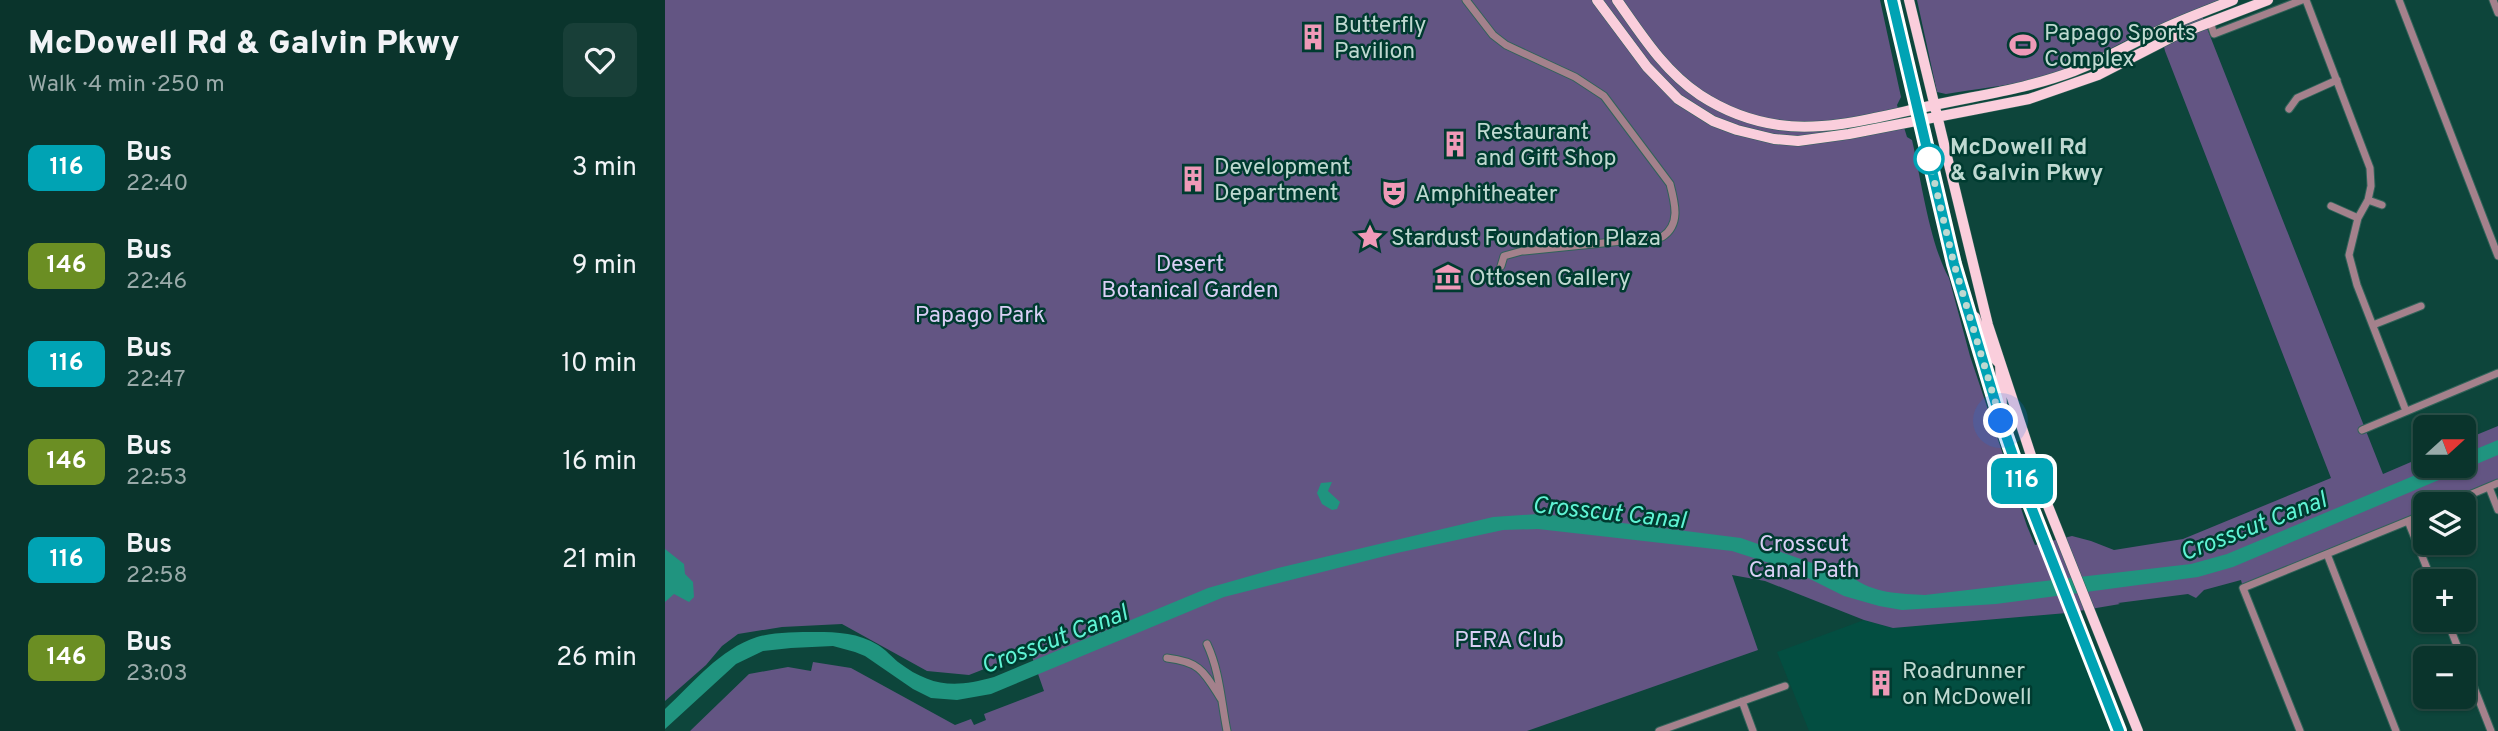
<!DOCTYPE html>
<meta charset="utf-8">
<style>
:root{--surface:#0a342c;--page:#183f38;--text:#f1f3f6;--muted:#99aaa9;--line:#2a4f48}
body{margin:0;font-family:Overpass,sans-serif;background:var(--page);color:var(--text);height:100vh;display:flex;flex-direction:column;font-size:26px;white-space:nowrap}
*{box-sizing:border-box;margin:0}
p{font-size:23px;color:var(--muted)}
.icon{flex:none;width:38px;height:38px;fill:none;stroke:currentColor;stroke-width:2;stroke-linecap:round;stroke-linejoin:round}
.map{position:relative;flex:1;overflow:hidden}
.side{display:flex;flex-direction:column;background:var(--surface);width:665px}
.side>*{flex:none}
.badge{padding:0 14px;border-radius:10px;font-size:24px;line-height:46px}
.needle{width:46px;rotate:69deg}
.tools{position:absolute;left:1748px;top:415px;display:grid;gap:14px}
.tools a{display:grid;place-items:center;width:63px;height:63px;border-radius:10px;background:var(--surface);box-shadow:0 2px 5px #0004,0 0 0 2px var(--line);font-size:35px}
.you{position:absolute;width:35px;height:35px;margin:-18px;border:5px solid #fff;border-radius:50%;background:#1a73e8;box-shadow:0 0 0 10px #1a73e833}
.map>.badge{position:absolute;translate:-50% -50%;box-shadow:0 0 0 4px #fff}
.round{display:grid;place-items:center;flex:none;width:74px;height:74px;border-radius:10px;background:var(--page)}
.overview{display:flex;align-items:center;justify-content:space-between;height:119px;padding:0 28px}
h1{font-size:33px;font-weight:800;line-height:52px}
ul{padding:0;list-style:none}
li{display:flex;align-items:center;gap:21px;height:98px;padding:0 28px}
li div{flex:1}
li b{display:block;font-size:26px}
li em{font-style:normal}
li .badge{min-width:77px;font-weight:700;text-align:center}
main{display:flex;flex:1;min-height:0}
.map>svg:first-child{display:block}
.built{fill:#034e41}
.green{fill:#635583}
.water{fill:#20947f}
.lines{fill:none;stroke-linecap:round;stroke-linejoin:round}
.minor-casing{stroke:#316359;stroke-width:9}
.major-casing{stroke:#316359;stroke-width:11}
.minor{stroke:#a4818c;stroke-width:7}
.major{stroke:#facedc;stroke-width:10}
.line-casing{stroke:#fff;stroke-width:16}
.line{stroke:#00a3b4;stroke-width:10}
.walk{stroke:#bfd9d1;stroke-width:7;stroke-dasharray:0 12.6}
.stop-dot{fill:#fff;stroke:#00a3b4;stroke-width:3.5}
.labels{text-anchor:middle;stroke-width:5;stroke-linejoin:round;paint-order:stroke}
.poi-label{font-size:23px;fill:#bfd9d1;stroke:#003b30;text-anchor:start}
.stop-label{font-size:23px;font-weight:bold;fill:#bfd9d1;stroke:#003b30;text-anchor:start}
.park-label{font-size:23px;fill:#d9cff5;stroke:#003b30}
.water-label{font-size:24px;font-style:italic;fill:#5ff3d4;stroke:#003b30}
</style>
<main>
<section class="side">
<div class="overview"><div><h1>McDowell Rd &amp; Galvin Pkwy</h1><p>Walk · 4 min · 250 m</p></div><a class="round"><svg class="icon" aria-label="heart" viewBox="0 0 24 24"><path d="M12 20l-8-8c-3-5 5-10 8-4 3-6 11-1 8 4z"/></svg></a></div>
<ul>
<li><span class="badge" style="background:#00a3b4;color:#fff">116</span><div><b>Bus</b><p>22:40</p></div><em>3 min</em></li>
<li><span class="badge" style="background:#6b8e23;color:#fff">146</span><div><b>Bus</b><p>22:46</p></div><em>9 min</em></li>
<li><span class="badge" style="background:#00a3b4;color:#fff">116</span><div><b>Bus</b><p>22:47</p></div><em>10 min</em></li>
<li><span class="badge" style="background:#6b8e23;color:#fff">146</span><div><b>Bus</b><p>22:53</p></div><em>16 min</em></li>
<li><span class="badge" style="background:#00a3b4;color:#fff">116</span><div><b>Bus</b><p>22:58</p></div><em>21 min</em></li>
<li><span class="badge" style="background:#6b8e23;color:#fff">146</span><div><b>Bus</b><p>23:03</p></div><em>26 min</em></li>
</ul>
</section>
<div class="map">
<svg width="1833" height="731" viewBox="0 0 1833 731">
<rect width="100%" height="100%" fill="#0d453b"/>
<path class="built" d="M1402,613L1448,731H1144L1112,652L1199,620L1228,628Z"/>
<path class="green" d="M0,0H1215L1236,97L1232,105L1242,137L1247,140C1256,179 1265,245 1284,278L1305,356L1362,526L1370,545L1407,536L1426,541L1449,550L1518,539L1666,478L1500,51L1494,25C1461,39 1431,58 1397,71C1360,85 1320,87 1281,94L1272,92L1252,0H1554L1534,8L1718,474L1760,456V466H1799V440L1833,426V483L1783,504H1760V514L1578,588L1576,580L1539,590L1531,598L1523,594L1453,603L1455,604L1402,613L1228,628L1199,620L1100,581L1067,575L1093,650L862,731H25L84,674L123,667L146,671L148,662L186,668L290,725L306,719L309,725L321,720L319,714L379,691L365,651L304,675L262,671L177,624L117,627L73,634L57,646L41,665L0,701Z"/>
<path class="water" d="M1833,440V455L1568,567L1533,577L1331,604L1237,610L1214,606L1179,596L1129,571L1067,551L873,529L838,530L732,553L559,597L326,694L292,700L266,698L248,689L200,656L190,652L168,646L126,648L98,651L71,664L0,729V709C28,683 55,649 92,637C110,632 132,632 151,632C172,632 194,633 213,645C220,649 227,657 233,662C266,687 290,688 329,677L543,588L613,568L828,517L873,514L910,517L1076,538L1187,577C1207,593 1236,594 1260,595L1526,564L1562,554L1772,466H1799V454Z
M667,482L663,491L675,502L672,509L667,510L657,504L652,493L656,483Z
M0,549L19,564L20,574L28,582L29,597L24,602L9,594L0,602Z"/>
<g class="lines">
<g class="minor-casing">
<path id="minor" d="M801,0L828,35L841,45L910,77L939,96L1005,184C1010,203 1016,225 997,237L859,251
M1641,0L1705,168L1706,186L1703,200L1693,218L1684,255L1692,285L1741,411
M1734,0L1833,256
M1828,0L1833,13
M1545,22L1549,34L1637,0
M1624,109L1632,98L1672,80
M1703,200L1717,205
M1666,206L1693,218
M836,266L839,256L857,251
M1708,325L1756,306
M1697,430L1833,373
M1824,487L1833,510
M1783,504L1833,483
M1743,521L1767,581
M1662,554L1731,731
M1782,620L1797,658
M542,644C555,672 556,701 562,731
M502,658C536,662 539,672 556,699
M1799,662L1826,731
M1077,701L1088,731
M994,731L1120,686
M1635,731L1578,588L1760,514"/>
</g>
<g class="major-casing">
<path id="major" d="M932,0L982,67L1013,99L1048,121L1072,130L1109,139L1133,141L1184,134L1364,99L1433,75L1509,36L1603,0
M952,0C976,34 999,71 1035,95C1058,110 1086,121 1114,125C1163,132 1217,116 1265,106C1314,95 1362,89 1409,71C1436,61 1460,47 1485,35C1512,21 1541,11 1568,0
M1227,0L1289,264L1336,421L1363,499L1454,731
M1244,0L1323,325L1381,501L1473,731
M1310,317L1322,351L1335,364L1337,407"/>
</g>
<use href="#minor" class="minor"/>
<use href="#major" class="major"/>
</g>
<g class="lines">
<g class="line-casing">
<path id="line" d="M1227,0L1289,264L1336,421L1363,499L1454,731"/>
</g>
<use href="#line" class="line"/>
<path class="walk" d="M1264,159L1289,264L1336,421"/>
</g>
<defs>
<g id="building-bare" transform="scale(2.1)"><path d="M-4-6H4V6H1V3H-1V6H-4ZM-2.5-4.3h1.7v1.8h-1.7ZM.8-4.3h1.7v1.8H.8ZM-2.5-1h1.7V.8h-1.7ZM.8-1h1.7V.8H.8Z" fill="#ef9ab8" stroke="#003b30" stroke-width="2.5" paint-order="stroke"/></g>
<g id="stadium-bare" transform="scale(2.1)"><path d="M0-5a6.5 5 0 1 0 0 10a6.5 5 0 1 0 0-10ZM-3.5-1.8h7v3.6h-7Z" fill="#ef9ab8" stroke="#003b30" stroke-width="2.5" paint-order="stroke"/></g>
<g id="theatre-bare" transform="scale(2.1)"><path d="M-5-5.5Q0-4 5-5.5V0Q5 5 0 6Q-5 5-5 0ZM-3.3-2.5H-1v1.5H-3.3ZM1-2.5H3.3v1.5H1ZM-2.8 1Q0 5.5 2.8 1Z" fill="#ef9ab8" stroke="#003b30" stroke-width="2.5" paint-order="stroke"/></g>
<g id="sight-bare" transform="scale(2.1)"><path d="M0-6L1.8-2.2L6-1.7L2.9 1.2L3.7 5.4L0 3.3L-3.7 5.4L-2.9 1.2L-6-1.7L-1.8-2.2Z" fill="#ef9ab8" stroke="#003b30" stroke-width="2.5" paint-order="stroke"/></g>
<g id="museum-bare" transform="scale(2.1)"><path d="M0-6L6-3V-2H-6V-3ZM-5-1h2V3h-2ZM-1-1h2V3h-2ZM3-1h2V3H3ZM-6 4H6V6H-6Z" fill="#ef9ab8" stroke="#003b30" stroke-width="2.5" paint-order="stroke"/></g>
</defs>
<g fill-rule="evenodd">
<use href="#building-bare" x="648" y="37"/>
<use href="#stadium-bare" x="1358" y="45"/>
<use href="#building-bare" x="790" y="144"/>
<use href="#building-bare" x="528" y="179"/>
<use href="#theatre-bare" x="729" y="193"/>
<use href="#sight-bare" x="705" y="237"/>
<use href="#museum-bare" x="783" y="277"/>
<use href="#building-bare" x="1216" y="683"/>
</g>
<circle class="stop-dot" cx="1264" cy="159" r="14"/>
<g class="labels">
<g class="poi-label">
<text x="669" y="32">Butterfly<tspan x="669" dy="26">Pavilion</tspan></text>
<text x="1379" y="40">Papago Sports<tspan x="1379" dy="26">Complex</tspan></text>
<text x="811" y="139">Restaurant<tspan x="811" dy="26">and Gift Shop</tspan></text>
<text x="549" y="174">Development<tspan x="549" dy="26">Department</tspan></text>
<text x="750" y="201">Amphitheater</text>
<text x="726" y="245">Stardust Foundation Plaza</text>
<text x="804" y="285">Ottosen Gallery</text>
<text x="1237" y="678">Roadrunner<tspan x="1237" dy="26">on McDowell</tspan></text>
</g>
<g class="stop-label">
<text x="1285" y="154">McDowell Rd<tspan x="1285" dy="26">&amp; Galvin Pkwy</tspan></text>
</g>
<g class="park-label">
<text x="525" y="271">Desert<tspan x="525" dy="26">Botanical Garden</tspan></text>
<text x="315" y="322">Papago Park</text>
<text x="1139" y="551">Crosscut<tspan x="1139" dy="26">Canal Path</tspan></text>
<text x="844" y="647">PERA Club</text>
</g>
<g class="water-label">
<text transform="translate(944 512) rotate(6)" y="8">Crosscut Canal</text>
<text transform="translate(1588 526) rotate(-21)" y="8">Crosscut Canal</text>
<text transform="translate(389 639) rotate(-21)" y="8">Crosscut Canal</text>
</g>
</g>
</svg>
<div class="tools">
<a><svg class="needle" viewBox="-14 -14 28 28"><path d="M0-13l5 13h-10z" fill="#e53935"/><path d="M0 13l5-13h-10z" fill="#99aaa9"/></svg></a>
<a><svg class="icon" aria-label="layers" viewBox="0 0 24 24"><path d="M12 4l9 5-9 5-9-5zM3 14l9 5 9-5"/></svg></a>
<a>+</a>
<a>−</a>
</div>
<div class="you" style="left:1336px;top:421px"></div>
<b class="badge" style="left:1357px;top:481px;background:#00a3b4;color:#fff">116</b>
</div>
</main>
